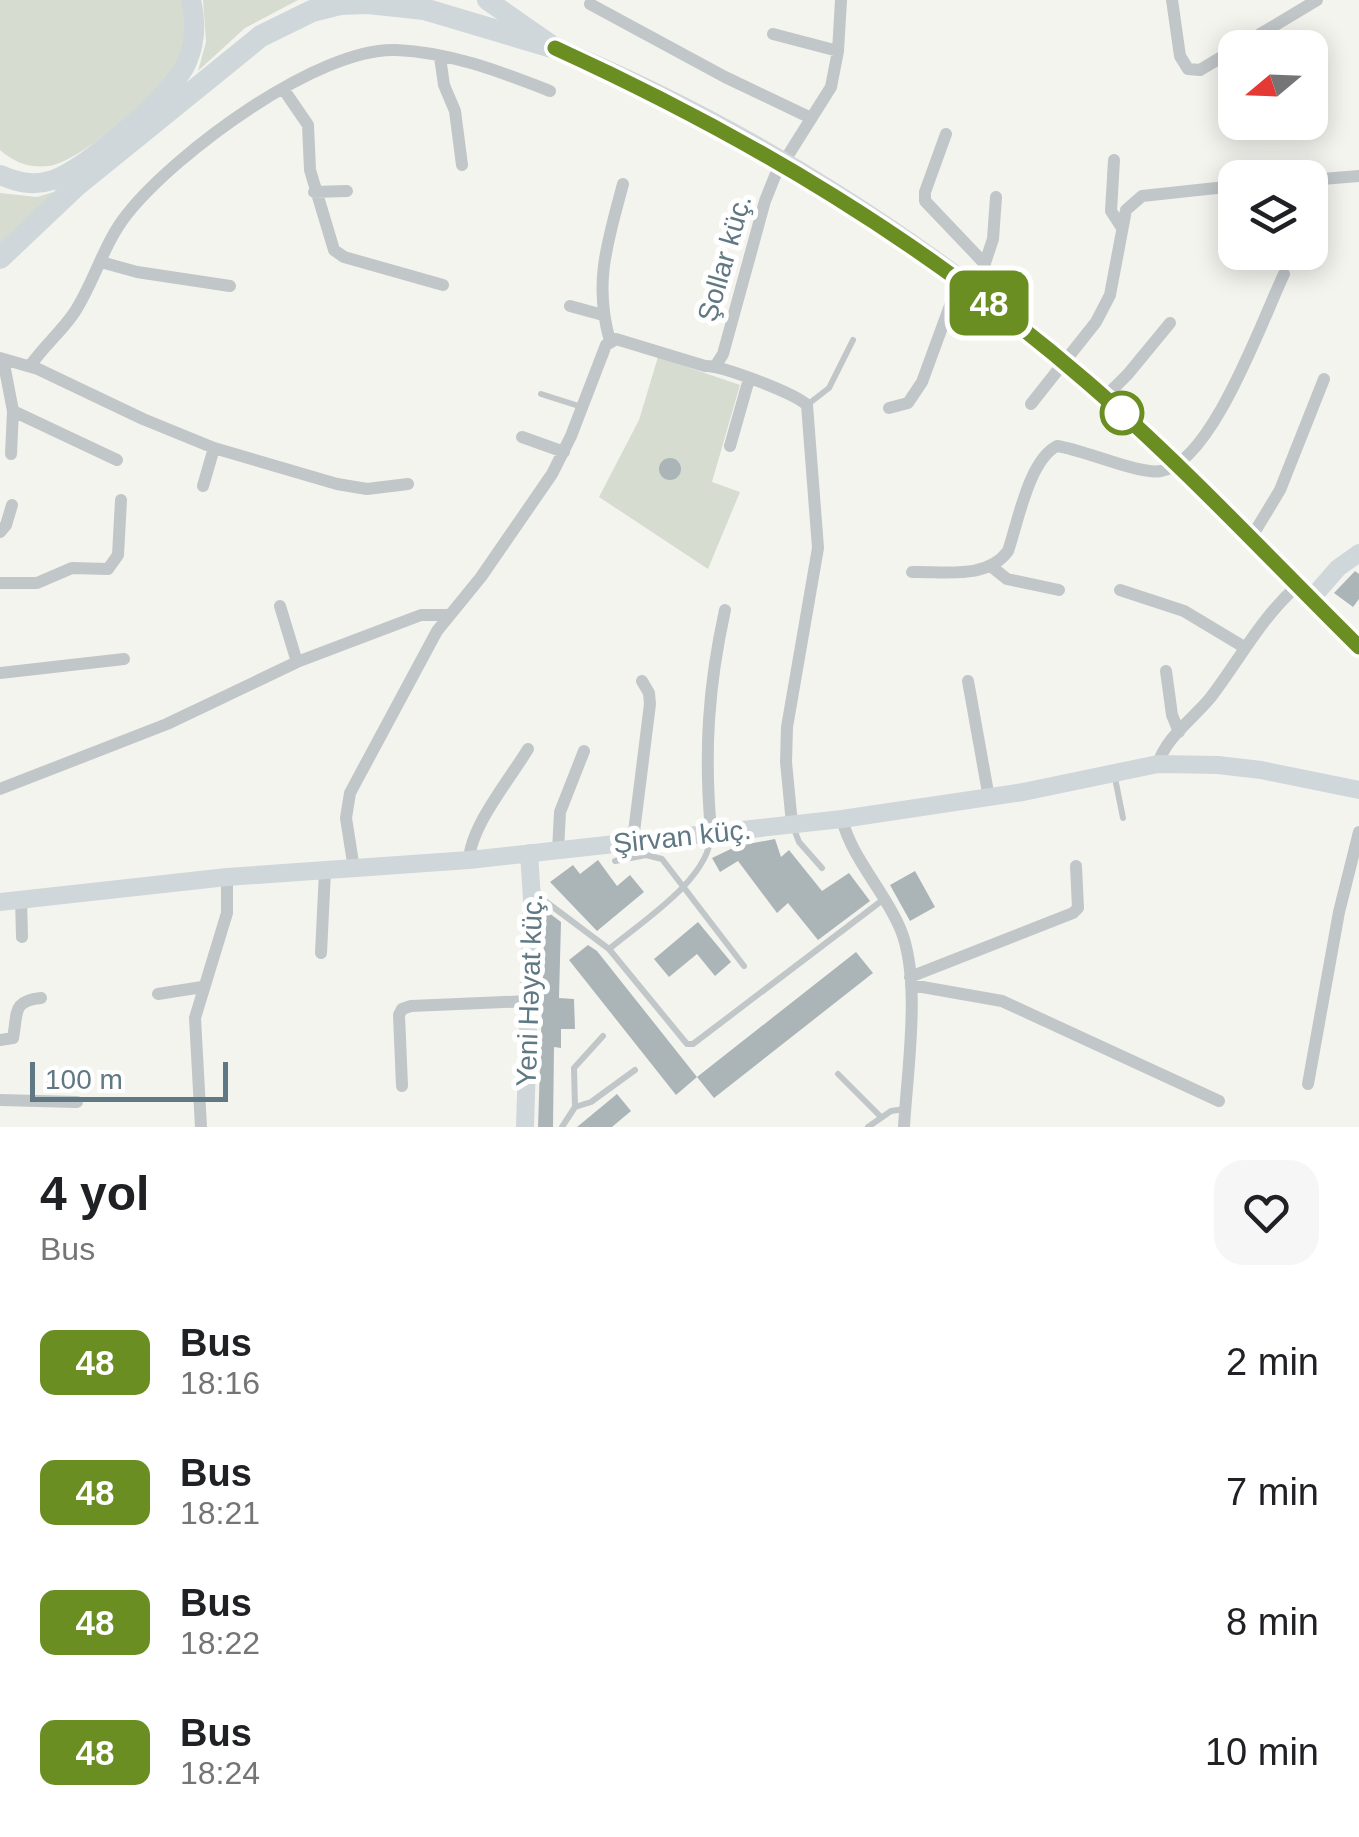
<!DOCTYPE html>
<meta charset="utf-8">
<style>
:root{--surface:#fff;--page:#f6f6f6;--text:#202124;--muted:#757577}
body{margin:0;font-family:Arial,sans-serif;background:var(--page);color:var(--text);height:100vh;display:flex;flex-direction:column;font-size:38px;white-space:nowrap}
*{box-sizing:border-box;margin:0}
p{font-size:32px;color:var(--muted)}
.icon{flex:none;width:55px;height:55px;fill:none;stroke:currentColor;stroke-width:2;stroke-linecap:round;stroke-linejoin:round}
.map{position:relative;height:1127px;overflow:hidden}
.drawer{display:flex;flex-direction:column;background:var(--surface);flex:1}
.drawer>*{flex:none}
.badge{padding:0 20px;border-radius:15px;font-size:35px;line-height:65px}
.needle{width:65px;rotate:251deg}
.buttons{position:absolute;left:1218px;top:30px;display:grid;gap:20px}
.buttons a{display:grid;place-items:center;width:110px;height:110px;border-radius:20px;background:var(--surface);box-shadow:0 5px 25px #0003;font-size:50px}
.scale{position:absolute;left:30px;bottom:25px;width:198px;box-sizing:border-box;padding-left:10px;border:5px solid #607883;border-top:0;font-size:28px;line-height:35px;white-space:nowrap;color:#607883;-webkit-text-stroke:8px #fff;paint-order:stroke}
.map>.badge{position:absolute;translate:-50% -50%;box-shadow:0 0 0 5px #fff}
.round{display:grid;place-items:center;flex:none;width:105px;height:105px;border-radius:30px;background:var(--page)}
.overview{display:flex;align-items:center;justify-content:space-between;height:170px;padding:0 40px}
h1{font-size:48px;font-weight:700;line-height:75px}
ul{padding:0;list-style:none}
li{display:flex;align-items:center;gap:30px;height:130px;padding:0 40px}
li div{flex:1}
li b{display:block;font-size:38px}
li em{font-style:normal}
li .badge{min-width:110px;font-weight:700;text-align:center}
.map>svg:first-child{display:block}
.green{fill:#d6dcd0}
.building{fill:#abb5b8}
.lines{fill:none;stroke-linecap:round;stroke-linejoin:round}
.lane{stroke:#c1c6c8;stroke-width:6}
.street{stroke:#c1c6c8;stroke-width:12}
.secondary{stroke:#d0d7da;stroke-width:18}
.primary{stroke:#d0d7da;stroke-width:20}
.highway{stroke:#d0d7da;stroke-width:22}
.line-casing{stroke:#fff;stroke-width:22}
.line{stroke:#6b8e23;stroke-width:15}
.stop-dot{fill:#fff;stroke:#6b8e23;stroke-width:5}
.labels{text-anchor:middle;stroke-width:10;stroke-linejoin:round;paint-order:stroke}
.street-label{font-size:28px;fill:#607883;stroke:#fff}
</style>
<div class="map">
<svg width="1359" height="1127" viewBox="0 0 1359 1127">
<rect width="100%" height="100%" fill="#f4f4ef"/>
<path class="green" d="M0,0H181C185,17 189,36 183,54C173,84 81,162 49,166C29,168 15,163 0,150Z
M203,0H298L245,28L198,71L206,42Z
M64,189L0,247V193L37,197Z
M658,357L740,385L712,482L740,492L708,569L599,497L639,420Z"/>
<path class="building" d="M659 469a11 11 0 1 1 22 0a11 11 0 1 1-22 0Z
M1355,571L1359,574V599L1353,607L1334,593Z
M775,839L781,857L789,850L822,891L849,873L870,901L818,940L788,903L777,913L738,861L720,872L712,858L737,846Z
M598,860L617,886L630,875L644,892L597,931L550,882L573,865L580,874Z
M915,871L935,907L910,921L890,885Z
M545,910L561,922L559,998L574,999L575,1029H561V1048L554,1047L553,1127H538Z
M698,922L731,962L715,976L697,954L669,977L654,959Z
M588,945L597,951L697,1077L676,1095L569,960Z
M856,952L873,973L714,1098L697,1077Z
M617,1094L631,1111L612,1127H577Z"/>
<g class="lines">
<path class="lane" d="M541,394L582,407
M807,405L829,388L853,340
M1114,773L1123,818
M794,829L799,842L822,868
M615,861L646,855L662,859L744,966
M534,899L545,901L609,949L687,1044H693L884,899
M609,949C641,922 710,879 711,834
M838,1074L881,1117
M575,1107L574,1068L603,1036
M562,1127L575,1107L591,1102L635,1070
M868,1127L891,1111L905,1109"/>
<path class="street" d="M1172,0L1180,56L1188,69L1200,70L1235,49
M590,4L725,77L811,118
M773,34L838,51
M1237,48L1317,0
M440,57L444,85L455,111L462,165
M284,90L308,125L310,170L334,250L344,257L443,285
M946,134L925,192V201L985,264
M1114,160L1111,211L1122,228
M1310,180L1359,176
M314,192L347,191
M101,262L137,272L230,286
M975,293L993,239L996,197
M570,306L603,315
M610,341C593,282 608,241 623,184
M0,358L38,369L143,419L214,448L337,484L367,489L408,484
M3,359L13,411L11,454
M716,365L723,354L765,201L775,176L831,87L838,51L841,0
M30,366C43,347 61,332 74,313C95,281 104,242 128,213C176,153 318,47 396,50C450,52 501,72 550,91
M1105,397L1128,374L1170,323
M1031,404L1096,322L1110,295L1126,210L1142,196L1235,186
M889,408L908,403L922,382L959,281
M13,411L117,460
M522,437L564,452
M730,446L749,379
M203,486L214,448
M0,532L6,525L12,505
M1251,538L1280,490L1324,379
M992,567L1007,579L1059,590
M912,572C944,571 987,580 1008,551C1018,522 1029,460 1057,446C1085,450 1139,475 1161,471C1212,463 1263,318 1284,274
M0,583H37L72,568L108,569L118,555L121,500
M1120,590L1184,611L1244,647
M280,606L297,662
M1166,671L1172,715L1179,732
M0,673L124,659
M968,681L989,798
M1158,764C1166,737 1193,719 1211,697C1240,659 1261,618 1297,586
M0,789L167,724L297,662L421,615H448
M842,819C852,859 884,890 900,928C922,979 907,1071 904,1127
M711,831C704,753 708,687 725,610
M633,840L650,704L649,693L642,681
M558,850L560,812L584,751
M469,860C471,825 510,779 528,749
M354,869L346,818L350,793L437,631L481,577L552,474L571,436L606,345L616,339L705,366C721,365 794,393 807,405L818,548L787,727L786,762L792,824
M21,899L22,937
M321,953L325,871
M910,977L1073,913L1078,908L1076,866
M911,985L1002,1001L1219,1101
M158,994L202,987
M0,1040L13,1038C18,1012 12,1001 41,998
M1308,1084L1339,912L1359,832
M402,1086L399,1015L402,1009L411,1006L529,1001
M0,1100L77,1102
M201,1127L195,1018L227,913V877"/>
<path class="secondary" d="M1311,599L1338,568L1359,553
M0,902L227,877L469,860L842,819L1023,792L1158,764L1218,765L1261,770L1359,790
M525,1127L532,899L529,853"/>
<path class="primary" d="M487,0L550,44
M541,42C746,125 940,249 1104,397C1193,476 1275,563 1359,647
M0,175C18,183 34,186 53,180C86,169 174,94 187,62C196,41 196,21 191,0"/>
<path class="highway" d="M0,258L76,186L261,36L312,11L340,4L368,3L424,9L555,48"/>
</g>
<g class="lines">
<g class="line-casing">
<path id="line" d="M555,48C750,137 925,242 1087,382C1183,465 1269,558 1359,647"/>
</g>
<use href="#line" class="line"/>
</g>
<circle class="stop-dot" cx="1122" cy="413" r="20"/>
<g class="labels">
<g class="street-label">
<text transform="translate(724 258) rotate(-74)" y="10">Şollar küç.</text>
<text transform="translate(682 836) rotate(-6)" y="10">Şirvan küç.</text>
<text transform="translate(529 990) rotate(-88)" y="10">Yeni Həyat küç.</text>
</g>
</g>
</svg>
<div class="buttons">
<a><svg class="needle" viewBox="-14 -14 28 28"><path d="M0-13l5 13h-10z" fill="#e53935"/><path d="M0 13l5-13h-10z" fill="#757577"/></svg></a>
<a><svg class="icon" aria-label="layers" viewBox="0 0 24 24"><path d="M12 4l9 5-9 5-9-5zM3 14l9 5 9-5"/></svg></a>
</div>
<div class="scale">100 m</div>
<b class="badge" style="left:989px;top:303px;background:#6b8e23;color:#fff">48</b>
</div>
<section class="drawer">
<div class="overview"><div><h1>4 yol</h1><p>Bus</p></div><a class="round"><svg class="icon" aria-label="heart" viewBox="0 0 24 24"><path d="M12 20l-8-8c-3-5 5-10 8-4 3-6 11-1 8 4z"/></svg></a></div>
<ul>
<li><span class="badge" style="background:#6b8e23;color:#fff">48</span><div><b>Bus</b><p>18:16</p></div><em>2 min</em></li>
<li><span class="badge" style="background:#6b8e23;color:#fff">48</span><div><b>Bus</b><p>18:21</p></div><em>7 min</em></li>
<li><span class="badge" style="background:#6b8e23;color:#fff">48</span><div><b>Bus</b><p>18:22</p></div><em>8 min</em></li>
<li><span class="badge" style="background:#6b8e23;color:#fff">48</span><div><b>Bus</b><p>18:24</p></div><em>10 min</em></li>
</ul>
</section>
